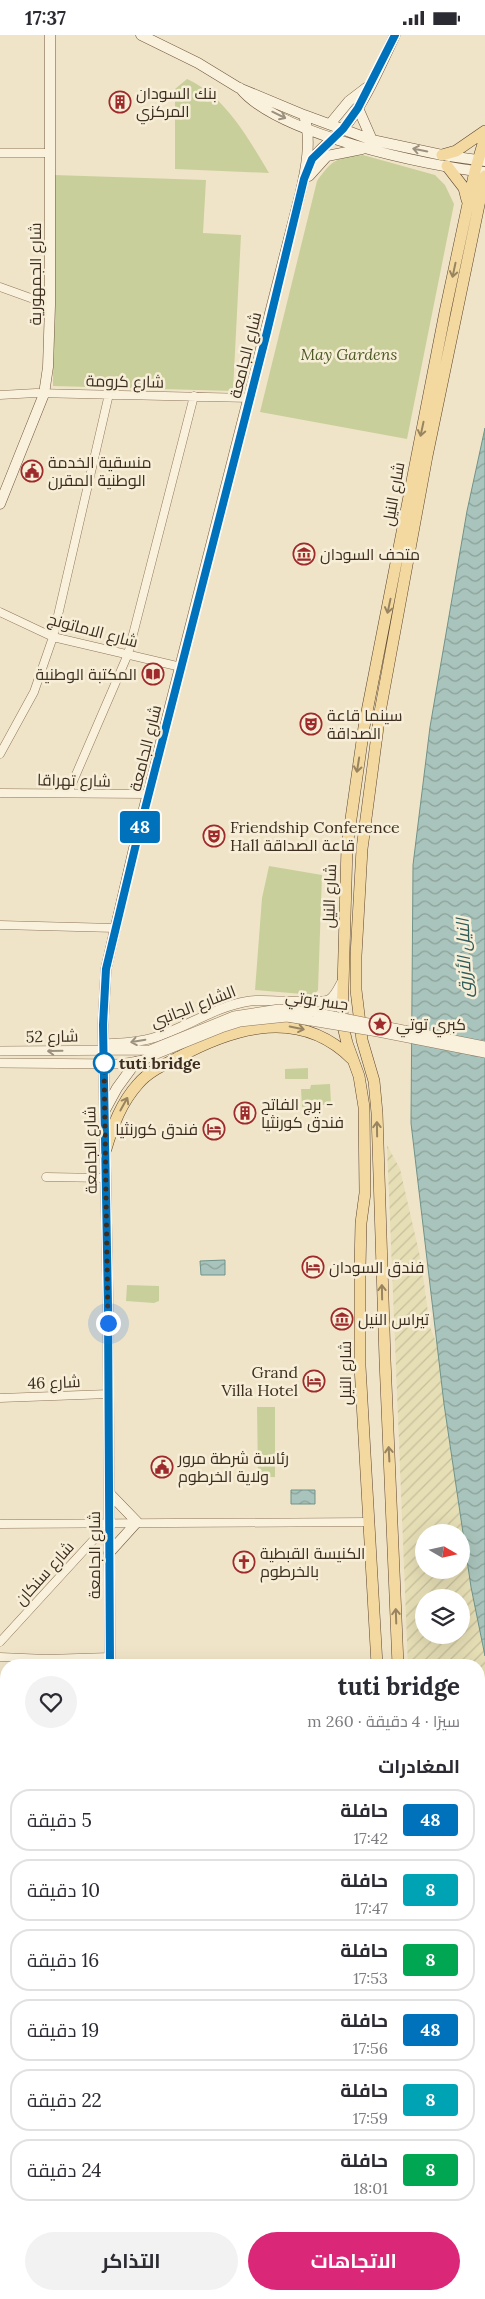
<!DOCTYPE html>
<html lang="ar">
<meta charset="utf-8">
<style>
:root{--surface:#fff;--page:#f2f2f3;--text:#2b2b33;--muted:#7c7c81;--line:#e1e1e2;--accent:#db2777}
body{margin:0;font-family:Lora,Cairo,serif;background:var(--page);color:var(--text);direction:rtl;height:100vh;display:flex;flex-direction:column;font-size:19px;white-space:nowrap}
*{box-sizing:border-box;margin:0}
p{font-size:16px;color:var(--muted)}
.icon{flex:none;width:28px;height:28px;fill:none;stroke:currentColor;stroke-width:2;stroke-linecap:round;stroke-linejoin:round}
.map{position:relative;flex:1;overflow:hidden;direction:ltr}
.details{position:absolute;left:0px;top:1624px;width:485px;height:641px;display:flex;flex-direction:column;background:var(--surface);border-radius:20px 20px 0 0;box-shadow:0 5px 20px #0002;direction:rtl}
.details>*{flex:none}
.badge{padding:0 10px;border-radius:4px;font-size:18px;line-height:32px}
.needle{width:32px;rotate:99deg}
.tools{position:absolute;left:415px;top:1489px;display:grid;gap:10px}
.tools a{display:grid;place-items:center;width:55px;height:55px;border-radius:50%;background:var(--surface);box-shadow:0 5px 20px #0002;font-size:25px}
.you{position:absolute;width:25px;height:25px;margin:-12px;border:4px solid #fff;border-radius:50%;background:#1a73e8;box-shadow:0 0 0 8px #1a73e833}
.map>.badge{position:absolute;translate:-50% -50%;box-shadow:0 0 0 2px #fff}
h2{padding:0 25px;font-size:19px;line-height:45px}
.round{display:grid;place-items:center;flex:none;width:52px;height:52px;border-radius:26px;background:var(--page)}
.headline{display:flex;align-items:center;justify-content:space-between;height:85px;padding:0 25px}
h1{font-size:24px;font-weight:700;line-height:38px}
.button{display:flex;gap:10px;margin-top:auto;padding:10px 25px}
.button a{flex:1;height:58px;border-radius:30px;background:var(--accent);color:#fff;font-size:20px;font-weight:700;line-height:58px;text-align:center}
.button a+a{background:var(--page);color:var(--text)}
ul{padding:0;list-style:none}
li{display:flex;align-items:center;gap:15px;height:62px;margin:0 10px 8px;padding:0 15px;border:2px solid var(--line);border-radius:20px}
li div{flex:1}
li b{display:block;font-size:19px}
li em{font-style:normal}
li .badge{min-width:55px;font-weight:700;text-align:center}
.status{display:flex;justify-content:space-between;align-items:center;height:35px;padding:0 25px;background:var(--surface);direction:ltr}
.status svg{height:14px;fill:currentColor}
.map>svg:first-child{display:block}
.farmland{fill:url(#farmland-furrows);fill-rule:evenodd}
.green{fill:#c9cf9b}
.water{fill:url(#water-waves);stroke:#6f938a}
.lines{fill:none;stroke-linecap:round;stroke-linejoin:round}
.minor-casing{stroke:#8d765c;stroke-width:9}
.tertiary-casing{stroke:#8d765c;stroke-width:10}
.secondary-casing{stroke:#6f573f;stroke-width:11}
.primary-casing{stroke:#5b4430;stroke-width:12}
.minor{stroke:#faf1dc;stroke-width:8}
.tertiary{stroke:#faf1dc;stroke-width:9}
.secondary{stroke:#faf1dc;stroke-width:10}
.primary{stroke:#f3d9a0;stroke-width:11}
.tertiary-bridge-casing{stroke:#8d765c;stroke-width:10;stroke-linecap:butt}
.tertiary-bridge{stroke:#faf1dc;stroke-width:9}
.oneway{stroke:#9c907e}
.oneway2{stroke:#988460}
.line-casing{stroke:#fff;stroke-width:11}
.line{stroke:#0072bc;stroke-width:8}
.walk{stroke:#3d2e20;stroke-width:5;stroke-dasharray:0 9}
.stop-dot{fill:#fff;stroke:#0072bc;stroke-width:2.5}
.labels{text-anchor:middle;stroke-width:5;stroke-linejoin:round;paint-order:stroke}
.poi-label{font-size:16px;fill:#3d2e20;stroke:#f7eed8;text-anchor:start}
.street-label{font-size:16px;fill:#3d2e20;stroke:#f7eed8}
.park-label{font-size:16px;font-style:italic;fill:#4d5a26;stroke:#f7eed8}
.stop-label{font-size:16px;font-weight:bold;fill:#3d2e20;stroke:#f7eed8;text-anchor:start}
.water-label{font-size:18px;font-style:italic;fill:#2f5d5a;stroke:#f7eed8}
</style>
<div class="status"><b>17:37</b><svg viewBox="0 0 49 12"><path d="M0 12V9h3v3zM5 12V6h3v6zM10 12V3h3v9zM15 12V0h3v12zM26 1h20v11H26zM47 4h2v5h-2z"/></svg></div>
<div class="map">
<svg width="485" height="2264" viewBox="0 0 485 2264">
<defs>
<pattern id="farmland-furrows" width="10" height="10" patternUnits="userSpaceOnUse" patternTransform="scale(1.25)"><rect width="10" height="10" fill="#e6deb5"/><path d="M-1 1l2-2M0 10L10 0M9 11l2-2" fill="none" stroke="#c6bf9b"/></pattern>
<pattern id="water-waves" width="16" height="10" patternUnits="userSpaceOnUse" patternTransform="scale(1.25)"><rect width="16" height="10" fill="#a9c4bc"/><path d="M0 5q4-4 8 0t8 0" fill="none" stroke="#8ba098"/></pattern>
</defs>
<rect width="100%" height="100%" fill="#f0e4c8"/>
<path class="farmland" d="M387,1110L400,1134L421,1226L430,1292L450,1342L485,1495V2264H442L441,2259H479V1630H408ZM424,1498H461V1535H424ZM424,1562H461V1600H424Z"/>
<path class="green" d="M187,44C226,62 248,103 269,138L175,134V54Z
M363,120L435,140L445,150L454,169L407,404L260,377L317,146C332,125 337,122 363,120Z
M54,140L206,145L203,198L241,200L233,356L53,351Z
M269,831L322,840L318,955L314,960L255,955L262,863Z
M308,1033V1044H285V1034Z
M330,1049L331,1069L302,1072L301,1054H310L311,1050Z
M127,1250L159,1251V1266L154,1268L126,1266Z
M257,1372H275V1442H258Z"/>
<path class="water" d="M485,393V1621L471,1552L444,1369L411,1088L413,830L430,692L467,476Z
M225,1225V1240H201L200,1226Z
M291,1455H315V1469H291Z"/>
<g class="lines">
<g class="minor-casing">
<path id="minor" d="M0,118H50
M0,252L50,270
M0,360L36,358L250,363
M0,577L53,602L181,632
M0,719L34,657L53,602L109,359
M0,758L149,759
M68,758L128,619L194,361
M0,890L115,893
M46,1142L106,1143
M0,1363L109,1359
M0,1489L370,1487
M0,1607L109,1488
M0,1622L47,1624L110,1622
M0,1725H6
M0,1830H6
M0,2067H6
M0,2173H6
M32,2259V2264
M185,2259V2264"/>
</g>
<g class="tertiary-casing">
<path id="tertiary" d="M104,1009C120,1008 137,1008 153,1003C186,993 215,971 250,966C268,963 319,971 330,964C336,960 339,951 343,945
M0,1016L150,1015
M0,1028L121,1029L144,1025L154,1020
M0,1955H6
M0,1963H6"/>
</g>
<g class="secondary-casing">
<path id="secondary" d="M141,0L198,28L239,53L304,80L372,105L442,120L485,126
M240,53C276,99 427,131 485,137
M358,73L372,105
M330,89L349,66L366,53
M308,134C315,115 330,108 343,94C364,70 381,29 395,0
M309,141L327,121L362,114
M0,469L44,359L48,332L50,270V0
M105,1075L117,1053L136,1027
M109,1458L137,1487L109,1518
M110,1630L108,1271L103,990L106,934L135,809L300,160C306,135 312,105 304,80
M112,2259V2264"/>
</g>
<g class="primary-casing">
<path id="primary" d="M442,120L456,116L485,96
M447,131L464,153L467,165
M106,1114C113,1090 121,1068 138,1049C148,1037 165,1029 179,1022C236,991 301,973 352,1024
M377,1630L360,1331V1233L361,1188L365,1158L364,1072L359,1041L347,1008L342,987L347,812L364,692L445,277L475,136L485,102
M398,1630L385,1325L377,1078L374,1046L362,1005L356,955V921L362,814L380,677L427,421L485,141
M407,2259L409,2264
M423,2259L425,2264"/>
</g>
<use href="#minor" class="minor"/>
<use href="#tertiary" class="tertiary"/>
<use href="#secondary" class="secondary"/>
<use href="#primary" class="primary"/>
<g class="tertiary-bridge-casing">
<path id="tertiary-bridge" d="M150,1015L234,981L279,974L313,977L485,1011
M154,1020L221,993L240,987L287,982L378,997L485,1018"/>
</g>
<use href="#tertiary-bridge" class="tertiary-bridge"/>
</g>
<defs><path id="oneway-shaft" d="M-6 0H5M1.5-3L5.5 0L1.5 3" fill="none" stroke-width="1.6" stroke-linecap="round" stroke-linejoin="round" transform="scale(1.25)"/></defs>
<g class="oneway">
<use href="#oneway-shaft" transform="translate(279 80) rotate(26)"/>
<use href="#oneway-shaft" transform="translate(420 115) rotate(-169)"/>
<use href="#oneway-shaft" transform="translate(138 1006) rotate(170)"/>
<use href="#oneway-shaft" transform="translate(55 1016) rotate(179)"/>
</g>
<g class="oneway2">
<use href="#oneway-shaft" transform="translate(454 235) rotate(102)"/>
<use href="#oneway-shaft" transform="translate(422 394) rotate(102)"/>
<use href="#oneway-shaft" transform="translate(389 571) rotate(102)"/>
<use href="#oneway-shaft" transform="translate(358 730) rotate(99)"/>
<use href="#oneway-shaft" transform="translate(297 993) rotate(12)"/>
<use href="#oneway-shaft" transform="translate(124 1069) rotate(-61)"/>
<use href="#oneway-shaft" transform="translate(377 1094) rotate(-91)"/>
<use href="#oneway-shaft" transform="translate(382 1257) rotate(-91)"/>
<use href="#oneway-shaft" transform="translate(389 1419) rotate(-93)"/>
<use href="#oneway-shaft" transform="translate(396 1581) rotate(-92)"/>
</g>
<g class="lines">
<g class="line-casing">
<path id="line" d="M110,1630L108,1271L103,990L106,934L136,809L267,297L304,144L312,124L343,94L358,73L395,0"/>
</g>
<use href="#line" class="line"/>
<path class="walk" d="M104,1028L108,1288"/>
</g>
<defs>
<g id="building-ring" transform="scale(1.125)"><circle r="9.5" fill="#f7eed8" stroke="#9e2a2b" stroke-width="1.5"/><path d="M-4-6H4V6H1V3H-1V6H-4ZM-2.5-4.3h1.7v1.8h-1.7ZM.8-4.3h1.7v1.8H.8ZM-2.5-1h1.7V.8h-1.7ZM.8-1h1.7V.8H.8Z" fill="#9e2a2b"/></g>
<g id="civic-ring" transform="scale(1.125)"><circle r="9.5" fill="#f7eed8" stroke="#9e2a2b" stroke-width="1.5"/><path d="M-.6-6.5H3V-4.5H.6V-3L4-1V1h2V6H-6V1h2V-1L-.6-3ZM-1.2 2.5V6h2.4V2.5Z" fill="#9e2a2b"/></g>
<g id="museum-ring" transform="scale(1.125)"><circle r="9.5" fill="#f7eed8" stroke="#9e2a2b" stroke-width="1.5"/><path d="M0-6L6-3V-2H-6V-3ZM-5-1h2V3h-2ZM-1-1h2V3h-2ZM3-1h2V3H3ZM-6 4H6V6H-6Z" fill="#9e2a2b"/></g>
<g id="library-ring" transform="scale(1.125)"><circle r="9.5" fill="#f7eed8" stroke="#9e2a2b" stroke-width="1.5"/><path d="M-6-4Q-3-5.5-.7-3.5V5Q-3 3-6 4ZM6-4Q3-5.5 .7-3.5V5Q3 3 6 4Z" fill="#9e2a2b"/></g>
<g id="theatre-ring" transform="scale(1.125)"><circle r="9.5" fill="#f7eed8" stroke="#9e2a2b" stroke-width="1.5"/><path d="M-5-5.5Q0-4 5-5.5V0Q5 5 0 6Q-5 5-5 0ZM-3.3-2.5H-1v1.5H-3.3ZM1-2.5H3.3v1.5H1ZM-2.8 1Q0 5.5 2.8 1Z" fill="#9e2a2b"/></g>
<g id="sight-ring" transform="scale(1.125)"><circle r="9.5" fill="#f7eed8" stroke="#9e2a2b" stroke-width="1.5"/><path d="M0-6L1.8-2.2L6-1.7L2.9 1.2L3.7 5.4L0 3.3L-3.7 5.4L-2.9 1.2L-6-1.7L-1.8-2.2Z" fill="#9e2a2b"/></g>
<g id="hotel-ring" transform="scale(1.125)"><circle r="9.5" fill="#f7eed8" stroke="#9e2a2b" stroke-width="1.5"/><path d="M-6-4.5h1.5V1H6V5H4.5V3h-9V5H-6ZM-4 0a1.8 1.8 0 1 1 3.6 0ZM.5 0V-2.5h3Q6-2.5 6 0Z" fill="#9e2a2b"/></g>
<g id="church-ring" transform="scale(1.125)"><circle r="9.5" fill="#f7eed8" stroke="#9e2a2b" stroke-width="1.5"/><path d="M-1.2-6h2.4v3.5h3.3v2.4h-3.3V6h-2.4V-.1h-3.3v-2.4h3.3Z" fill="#9e2a2b"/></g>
</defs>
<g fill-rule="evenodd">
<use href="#building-ring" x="120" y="67"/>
<use href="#civic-ring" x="32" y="436"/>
<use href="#museum-ring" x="304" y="519"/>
<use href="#library-ring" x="153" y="639"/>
<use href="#theatre-ring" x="311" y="689"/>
<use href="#theatre-ring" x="214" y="801"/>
<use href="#sight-ring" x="380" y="989"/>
<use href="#building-ring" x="245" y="1078"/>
<use href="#hotel-ring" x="214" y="1094"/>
<use href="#hotel-ring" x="313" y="1232"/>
<use href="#museum-ring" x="342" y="1284"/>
<use href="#hotel-ring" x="314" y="1346"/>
<use href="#civic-ring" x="162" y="1432"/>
<use href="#church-ring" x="244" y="1527"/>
</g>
<circle class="stop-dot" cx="104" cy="1028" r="10"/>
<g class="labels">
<g class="poi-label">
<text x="136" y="64">بنك السودان<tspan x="136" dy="18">المركزي</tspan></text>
<text x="48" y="433">منسقية الخدمة<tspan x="48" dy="18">الوطنية المقرن</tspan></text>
<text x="320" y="525">متحف السودان</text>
<text x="137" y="645" text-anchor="end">المكتبة الوطنية</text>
<text x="327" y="686">سينما قاعة<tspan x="327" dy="18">الصداقة</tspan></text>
<text x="230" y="798">Friendship Conference<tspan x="230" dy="18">Hall قاعة الصداقة</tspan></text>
<text x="396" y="995">كبري توتي</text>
<text x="261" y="1075">برج الفاتح -<tspan x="261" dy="18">فندق كورنثيا</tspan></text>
<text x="198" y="1100" text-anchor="end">فندق كورنثيا</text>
<text x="329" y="1238">فندق السودان</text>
<text x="358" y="1290">تيراس النيل</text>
<text x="298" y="1343" text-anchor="end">Grand<tspan x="298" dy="18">Villa Hotel</tspan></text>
<text x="178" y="1429">رئاسة شرطة مرور<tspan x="178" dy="18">ولاية الخرطوم</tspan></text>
<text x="260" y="1524">الكنيسة القبطية<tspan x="260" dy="18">بالخرطوم</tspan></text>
</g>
<g class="street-label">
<text transform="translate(35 239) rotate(-90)" y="6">شارع الجمهورية</text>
<text transform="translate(245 320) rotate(-76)" y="6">شارع الجامعة</text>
<text transform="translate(125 346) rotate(1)" y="6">شارع كرومة</text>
<text transform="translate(393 459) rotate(-80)" y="6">شارع النيل</text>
<text transform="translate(93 595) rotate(15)" y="6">شارع الاماتونج</text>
<text transform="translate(145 713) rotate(-76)" y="6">شارع الجامعة</text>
<text transform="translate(74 745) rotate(1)" y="6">شارع تهراقا</text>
<text transform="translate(329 861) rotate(-88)" y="6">شارع النيل</text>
<text transform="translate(317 965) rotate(8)" y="6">جسر توتي</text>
<text transform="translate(193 971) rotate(-21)" y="6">الشارع الجانبي</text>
<text transform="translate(52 1001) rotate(-1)" y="6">شارع 52</text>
<text transform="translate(90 1115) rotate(-91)" y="6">شارع الجامعة</text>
<text transform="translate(345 1338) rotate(-90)" y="6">شارع النيل</text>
<text transform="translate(54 1347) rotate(-2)" y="6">شارع 46</text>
<text transform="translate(94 1520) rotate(-90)" y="6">شارع الجامعة</text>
<text transform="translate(44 1538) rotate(-48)" y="6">شارع سنكان</text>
</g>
<g class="park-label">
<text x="349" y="325">May Gardens</text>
</g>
<g class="stop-label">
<text x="119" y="1034">tuti bridge</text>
</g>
<g class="water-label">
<text transform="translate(464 923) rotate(-92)" y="6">النيل الأزرق</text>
</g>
</g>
</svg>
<div class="tools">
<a><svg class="needle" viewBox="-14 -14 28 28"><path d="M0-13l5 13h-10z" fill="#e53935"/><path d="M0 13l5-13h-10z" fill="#7c7c81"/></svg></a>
<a><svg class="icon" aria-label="layers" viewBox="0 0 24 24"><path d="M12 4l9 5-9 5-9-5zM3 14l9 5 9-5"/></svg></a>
</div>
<div class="you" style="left:108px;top:1288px"></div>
<b class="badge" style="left:140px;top:792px;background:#0072bc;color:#fff">48</b>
<section class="details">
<div class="headline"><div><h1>tuti bridge</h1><p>سيرًا · 4 دقيقة · 260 m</p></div><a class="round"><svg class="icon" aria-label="heart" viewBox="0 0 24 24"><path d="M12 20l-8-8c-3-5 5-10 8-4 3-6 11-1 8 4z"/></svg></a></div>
<h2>المغادرات</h2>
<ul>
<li><span class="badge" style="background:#0072bc;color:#fff">48</span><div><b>حافلة</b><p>17:42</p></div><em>5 دقيقة</em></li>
<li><span class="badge" style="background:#00a3b4;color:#fff">8</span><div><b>حافلة</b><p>17:47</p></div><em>10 دقيقة</em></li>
<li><span class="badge" style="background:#00a651;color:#fff">8</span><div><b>حافلة</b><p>17:53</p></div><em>16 دقيقة</em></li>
<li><span class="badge" style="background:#0072bc;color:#fff">48</span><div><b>حافلة</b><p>17:56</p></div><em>19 دقيقة</em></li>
<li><span class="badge" style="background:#00a3b4;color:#fff">8</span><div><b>حافلة</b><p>17:59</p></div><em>22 دقيقة</em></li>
<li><span class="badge" style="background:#00a651;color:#fff">8</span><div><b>حافلة</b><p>18:01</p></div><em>24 دقيقة</em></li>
</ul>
<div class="button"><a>الاتجاهات</a><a>التذاكر</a></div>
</section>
</div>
